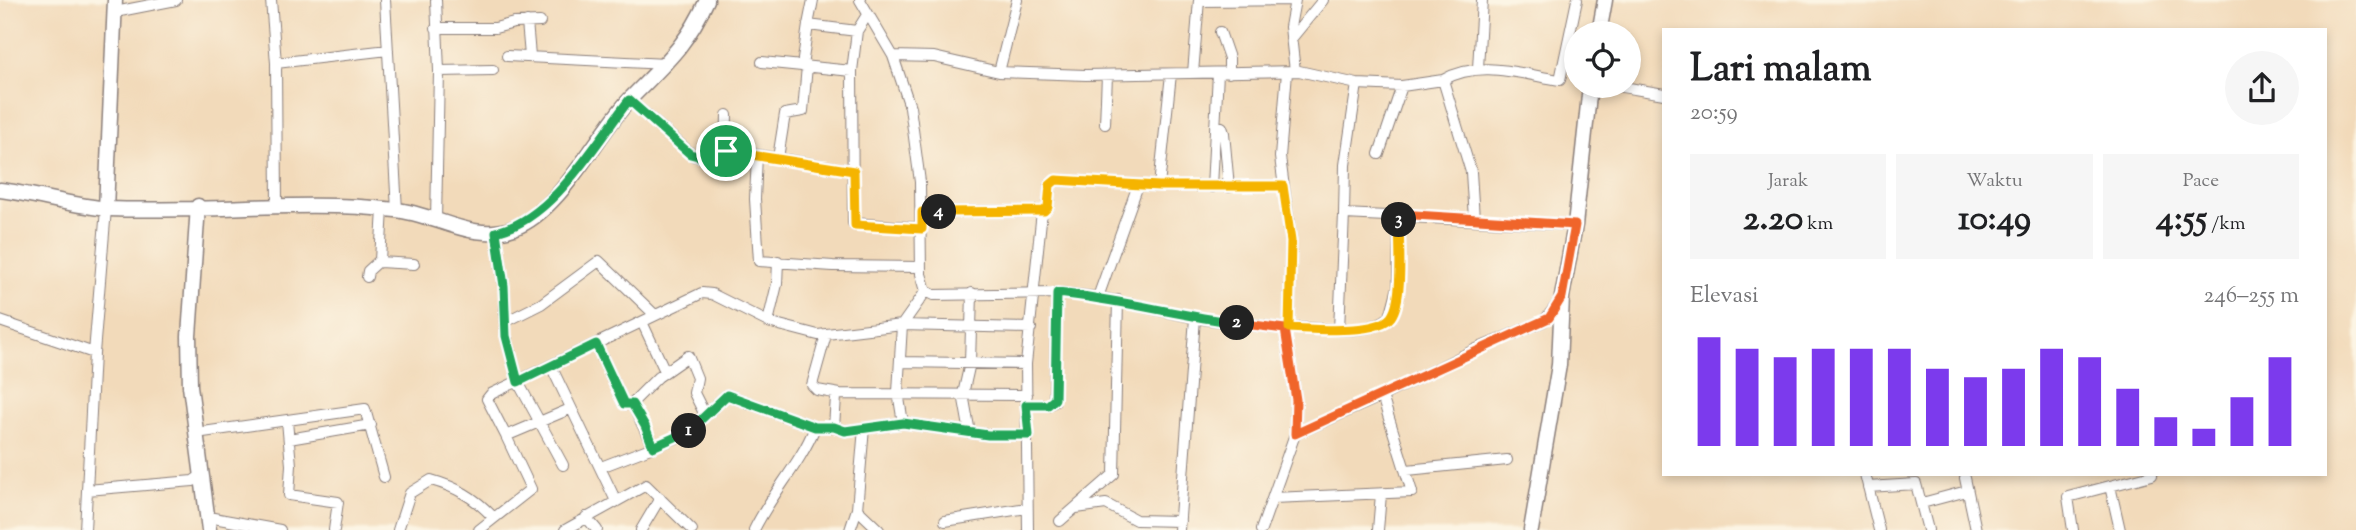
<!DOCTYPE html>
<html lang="id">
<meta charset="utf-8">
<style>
:root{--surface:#fff;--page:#f6f6f6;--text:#202124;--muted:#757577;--accent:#7c3aed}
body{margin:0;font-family:"Sorts Mill Goudy",serif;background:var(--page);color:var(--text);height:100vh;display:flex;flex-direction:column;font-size:26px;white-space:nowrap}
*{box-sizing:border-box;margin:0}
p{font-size:23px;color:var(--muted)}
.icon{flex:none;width:38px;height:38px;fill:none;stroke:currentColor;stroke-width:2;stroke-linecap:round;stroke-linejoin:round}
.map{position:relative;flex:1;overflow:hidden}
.sheet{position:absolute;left:1662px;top:28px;width:665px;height:448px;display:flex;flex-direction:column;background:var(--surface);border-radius:0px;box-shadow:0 4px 10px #0003}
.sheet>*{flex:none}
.controls{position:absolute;left:1564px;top:21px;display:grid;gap:14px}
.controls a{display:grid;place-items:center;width:77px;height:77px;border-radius:50%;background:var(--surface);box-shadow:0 4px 10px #0003;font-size:35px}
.pin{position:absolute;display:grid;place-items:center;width:60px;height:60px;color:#fff;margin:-30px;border:4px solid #fff;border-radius:50%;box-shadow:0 2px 7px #0007}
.km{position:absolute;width:35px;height:35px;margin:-18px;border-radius:50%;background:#222;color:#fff;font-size:19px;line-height:35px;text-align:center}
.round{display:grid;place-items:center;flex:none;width:74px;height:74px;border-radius:37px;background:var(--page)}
.overview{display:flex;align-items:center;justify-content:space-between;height:119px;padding:0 28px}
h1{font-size:38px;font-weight:800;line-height:52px}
.figures{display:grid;grid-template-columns:repeat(3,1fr);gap:10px;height:119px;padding:7px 28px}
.figures div{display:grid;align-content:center;border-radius:0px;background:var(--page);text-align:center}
.figures b{font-size:35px;font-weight:800}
.figures small{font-size:19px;font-weight:400}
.figures p{font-size:19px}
.chart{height:196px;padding:14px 28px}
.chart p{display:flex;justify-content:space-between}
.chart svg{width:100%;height:126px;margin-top:7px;stroke:var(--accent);stroke-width:6}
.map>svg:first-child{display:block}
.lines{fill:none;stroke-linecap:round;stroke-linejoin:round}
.street-casing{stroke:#8a7e7a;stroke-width:12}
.secondary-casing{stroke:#8a7e7a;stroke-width:17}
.street{stroke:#fff;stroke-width:10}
.secondary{stroke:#fff;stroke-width:14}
.split-1-casing{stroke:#fff;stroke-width:14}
.split-2-casing{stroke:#fff;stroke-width:14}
.split-3-casing{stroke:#fff;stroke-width:14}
.split-4-casing{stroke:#fff;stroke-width:14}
.split-5-casing{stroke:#fff;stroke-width:14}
.split-1{stroke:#22a559;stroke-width:9}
.split-2{stroke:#22a559;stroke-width:9}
.split-3{stroke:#f0652b;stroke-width:9}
.split-4{stroke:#f5b400;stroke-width:9}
.split-5{stroke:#f5b400;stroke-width:9}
</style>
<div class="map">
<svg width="2356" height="530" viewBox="0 0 2356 530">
<rect width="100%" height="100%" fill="#fcf5e5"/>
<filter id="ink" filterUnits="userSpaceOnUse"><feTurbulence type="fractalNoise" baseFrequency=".0143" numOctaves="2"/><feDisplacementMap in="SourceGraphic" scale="14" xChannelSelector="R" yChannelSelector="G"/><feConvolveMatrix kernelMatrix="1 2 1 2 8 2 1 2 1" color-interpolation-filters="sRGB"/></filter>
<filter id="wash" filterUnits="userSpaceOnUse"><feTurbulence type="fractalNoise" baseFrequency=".00686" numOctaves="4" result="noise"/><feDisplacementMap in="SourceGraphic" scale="28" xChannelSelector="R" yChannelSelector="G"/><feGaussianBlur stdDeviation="1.57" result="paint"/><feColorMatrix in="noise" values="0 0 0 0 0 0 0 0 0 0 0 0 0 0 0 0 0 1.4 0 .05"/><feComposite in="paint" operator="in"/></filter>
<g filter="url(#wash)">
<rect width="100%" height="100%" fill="#f2daba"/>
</g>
<g filter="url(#ink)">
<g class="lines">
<defs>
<path id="street" d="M271,0L276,63L277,206
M385,0L397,210
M436,0L439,71L436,220
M813,0L808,25L857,31
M860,0L893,56L910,107L920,182L921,274L926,291L934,295L1057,293L1098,297L1195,318L1285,329L1296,400L1295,434L1261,530
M1199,1L1295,0
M115,12L176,0
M867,15L857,31L852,71L853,223L922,228
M527,22L530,56
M436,28H495L514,23L540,22
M1220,32L1229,58V73
M1291,39L1323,0
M507,56L666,64
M893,56L934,57L999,72L1086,75L1299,71L1357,84L1402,86L1443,80
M762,62L852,71
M276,63L388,50
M802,66L808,25
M1478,68L1482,0
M439,71L493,70
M1295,71L1290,27L1295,0
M999,72L1017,0
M1287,72L1280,157L1291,241L1289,328
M1193,73L1199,0
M1617,86L1664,94
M629,100L694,156L734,151L854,171
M1105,124L1107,75
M1215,125L1222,127L1224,133L1229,187
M726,151L727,115
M1379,154L1402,86
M757,155L755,199L759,261L833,266L921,267
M778,158L785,114L803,111L807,66
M1159,186L1171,74
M1212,187L1218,73
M922,212L1044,211L1048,207L1050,185L1056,180L1159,186H1283
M1344,214L1345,165L1357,84
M1474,219L1471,172L1443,80C1479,59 1521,74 1560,80L1577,0
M496,232L504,286L506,336L518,382L563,465
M379,262L414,264
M367,277L368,271L380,260L383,209
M1098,297L1138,185
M0,321L94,353
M507,321L541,304L599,261L655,315
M642,322L665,371
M768,322L777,284L778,261
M1285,329C1318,324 1362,340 1390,317L1398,287L1399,214
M1339,330L1344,214L1575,225
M826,335L812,385L817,390L840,394L1027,395
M596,344L624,404L633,405L653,447
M901,362L1026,364
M551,366L616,501
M632,403L658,377L688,356L697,378L694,393L705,415
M1026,405H1048L1054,402L1057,293
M570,409L506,436L487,399L491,394L702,293L712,294L768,322L818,335L902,325L1031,328
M287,421L291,465L289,495L338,502L334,530
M903,423L898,392L902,325L926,291
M834,427L836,397L840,394
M196,433L365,409L384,477
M970,433L963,394L970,363L972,293
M1295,434L1382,396L1474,350L1544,321L1560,301
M289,439L371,425
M601,467L684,435L727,395L815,427H834L845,431L903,423L988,435H1029
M1407,470L1507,460
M1865,474L1879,530
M1965,478L1976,530
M2110,486L2120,530
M1868,487L1916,484L1928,530
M87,490L193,481L202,475
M1273,498L1412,492L1382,396
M1922,503L1967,491
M1076,508L1106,504L1136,520L1180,521
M857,509L879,530
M208,517L280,530
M586,517L597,530
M945,521L1027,508
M1060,521L1114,474L1118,300
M85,530L94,353L106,209
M398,530L410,493L431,480C456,487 474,497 492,516
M479,530L531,489L506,436
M565,530L646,485L692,530
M641,530L660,498
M754,530C771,494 800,465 815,427
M850,530L857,509L864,428
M1028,530L1026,364L1042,211
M1179,530L1195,318
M1378,530L1381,494
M2073,530L2068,497L2152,475"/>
<path id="secondary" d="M1599,33L1605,0
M0,190C34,194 77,207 110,209C205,213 301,199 396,210C436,214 472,243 514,228C561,211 596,135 630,99C664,64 686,47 707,0
M198,206L189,336L190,386L209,530
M106,209L115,0
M1531,530L1559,365L1562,297L1575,225L1590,86"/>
</defs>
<use href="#street" class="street-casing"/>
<use href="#secondary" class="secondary-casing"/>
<use href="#street" class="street"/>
<use href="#secondary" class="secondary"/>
</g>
</g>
<g class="lines" filter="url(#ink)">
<defs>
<path id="split-1" d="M689,431L653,447L645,426L632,404H624L596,344L518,382L506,336L504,286L496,232C553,219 595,144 629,100L690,154L698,156L726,151"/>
<path id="split-2" d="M689,431L727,395L815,427H834L845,431L903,423L988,435H1029L1026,405H1048L1055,399L1057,293C1118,299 1176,315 1237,323"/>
<path id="split-3" d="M1237,323L1285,329L1296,400L1295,434L1549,318L1562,297L1575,225L1399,214V220"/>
<path id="split-4" d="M939,212L1044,211L1048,207L1050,185L1056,180L1159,186H1283L1291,241L1289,328C1311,329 1377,335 1391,317C1404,300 1399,242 1399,220"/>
<path id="split-5" d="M726,151L854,171L855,225L922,229V212H939"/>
</defs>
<use href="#split-1" class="split-1-casing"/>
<use href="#split-2" class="split-2-casing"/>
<use href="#split-3" class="split-3-casing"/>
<use href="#split-4" class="split-4-casing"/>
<use href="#split-5" class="split-5-casing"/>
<use href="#split-1" class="split-1"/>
<use href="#split-2" class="split-2"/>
<use href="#split-3" class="split-3"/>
<use href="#split-4" class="split-4"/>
<use href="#split-5" class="split-5"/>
</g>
</svg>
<div class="controls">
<a><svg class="icon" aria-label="locate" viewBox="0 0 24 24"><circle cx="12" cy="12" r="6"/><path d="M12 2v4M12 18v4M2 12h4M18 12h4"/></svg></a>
</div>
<div class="pin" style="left:726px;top:151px;background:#1e9e55"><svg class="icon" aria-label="arrive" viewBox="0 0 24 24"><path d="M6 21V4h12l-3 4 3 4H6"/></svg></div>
<b class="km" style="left:689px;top:431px">1</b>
<b class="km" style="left:1237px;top:323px">2</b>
<b class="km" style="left:1399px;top:220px">3</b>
<b class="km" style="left:939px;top:212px">4</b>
<section class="sheet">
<div class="overview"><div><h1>Lari malam</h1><p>20:59</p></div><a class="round"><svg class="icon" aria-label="share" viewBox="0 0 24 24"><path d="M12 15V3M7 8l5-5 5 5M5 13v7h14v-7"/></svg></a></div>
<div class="figures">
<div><p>Jarak</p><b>2.20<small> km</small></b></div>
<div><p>Waktu</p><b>10:49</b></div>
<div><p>Pace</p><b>4:55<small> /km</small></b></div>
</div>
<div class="chart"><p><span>Elevasi</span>246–255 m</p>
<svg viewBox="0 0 160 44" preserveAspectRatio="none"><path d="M5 44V6M15 44V10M25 44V13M35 44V10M45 44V10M55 44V10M65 44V17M75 44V20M85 44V17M95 44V10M105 44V13M115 44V24M125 44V34M135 44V38M145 44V27M155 44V13"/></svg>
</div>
</section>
</div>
